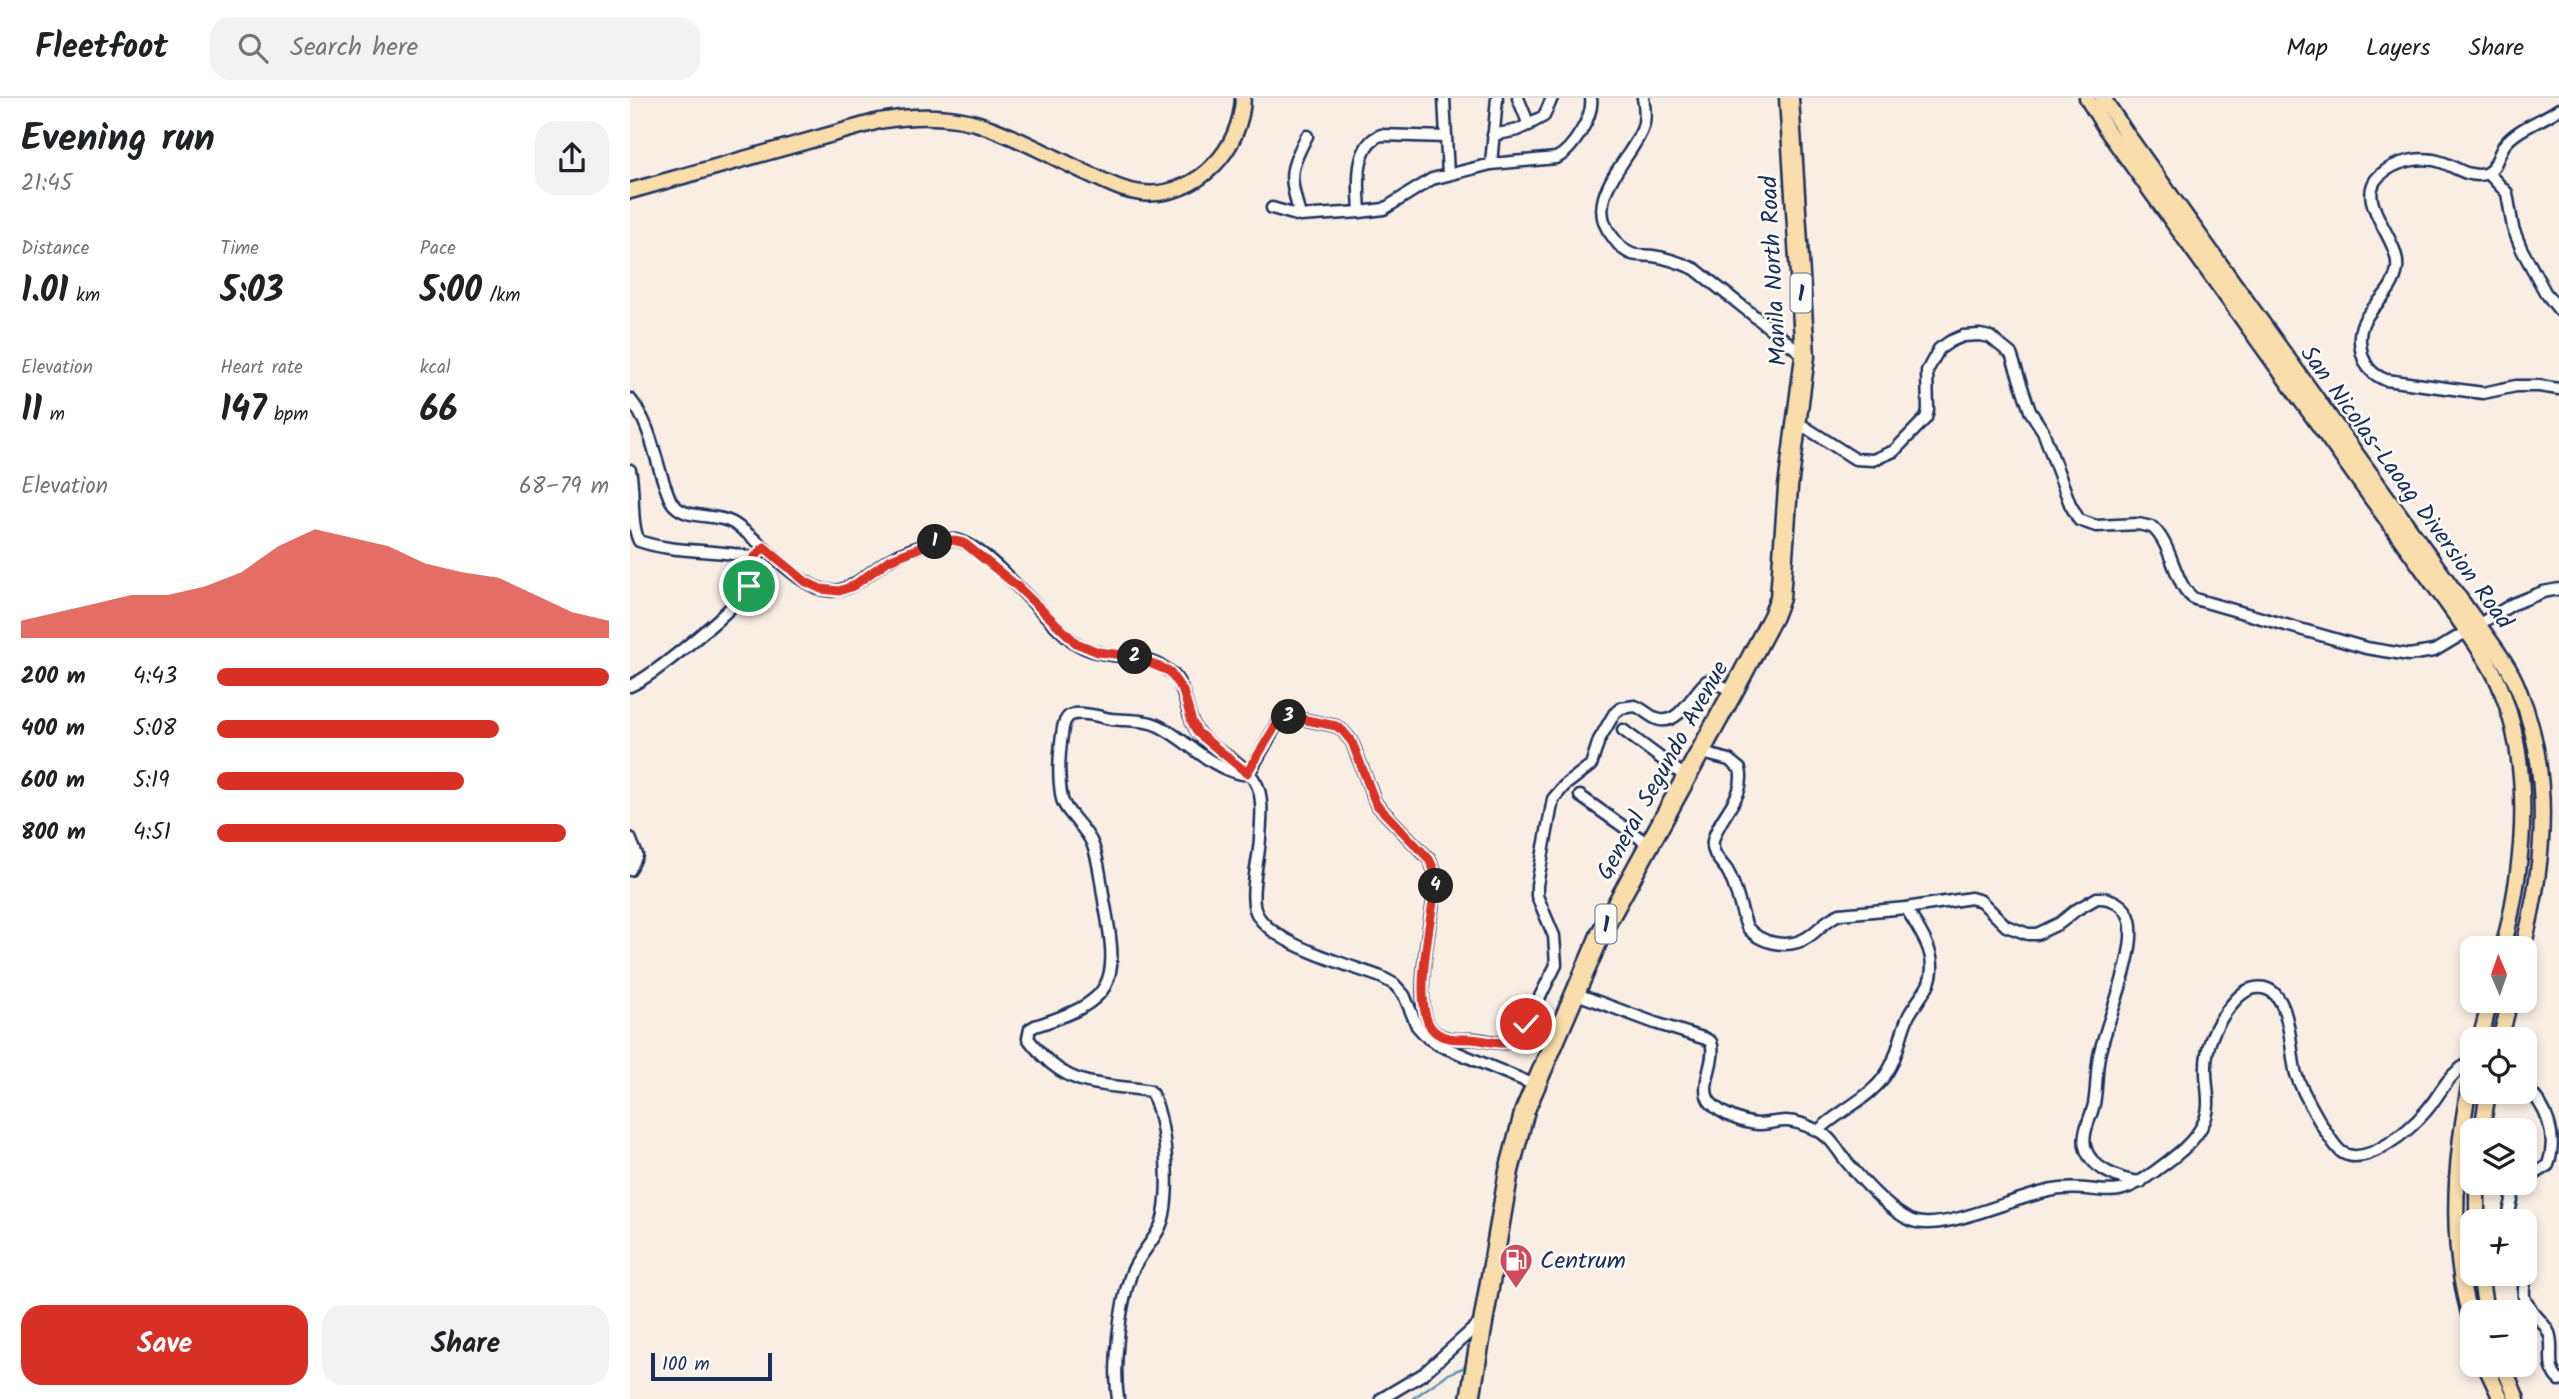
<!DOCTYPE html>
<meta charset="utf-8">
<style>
:root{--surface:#fff;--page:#f2f2f2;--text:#202124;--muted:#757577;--line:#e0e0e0;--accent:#d93025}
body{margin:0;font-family:Kalam,sans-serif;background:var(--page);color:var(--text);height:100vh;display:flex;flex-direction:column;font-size:26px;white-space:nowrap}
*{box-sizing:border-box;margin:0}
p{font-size:23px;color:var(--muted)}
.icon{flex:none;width:38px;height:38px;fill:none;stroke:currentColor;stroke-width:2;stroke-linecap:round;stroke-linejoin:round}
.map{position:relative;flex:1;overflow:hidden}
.sheet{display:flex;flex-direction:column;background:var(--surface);width:630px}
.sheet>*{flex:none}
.needle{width:46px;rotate:358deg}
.fabs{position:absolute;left:1830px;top:838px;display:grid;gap:14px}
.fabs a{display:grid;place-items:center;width:77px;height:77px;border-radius:14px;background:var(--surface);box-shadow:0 4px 10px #0003;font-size:35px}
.scale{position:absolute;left:21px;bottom:18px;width:121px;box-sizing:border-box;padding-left:7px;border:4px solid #1b2f5e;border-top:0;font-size:19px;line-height:24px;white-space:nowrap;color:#1b2f5e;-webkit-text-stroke:5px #fdfcf7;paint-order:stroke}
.pin{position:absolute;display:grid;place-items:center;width:60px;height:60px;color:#fff;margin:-30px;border:4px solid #fff;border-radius:50%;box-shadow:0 2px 7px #0007}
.km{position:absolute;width:35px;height:35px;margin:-18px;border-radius:50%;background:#222;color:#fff;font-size:19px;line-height:35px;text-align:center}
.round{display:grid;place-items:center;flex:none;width:74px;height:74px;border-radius:21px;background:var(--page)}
.overview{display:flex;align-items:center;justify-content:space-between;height:119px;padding:0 21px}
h1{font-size:38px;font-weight:700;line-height:52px}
.stats{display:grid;grid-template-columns:repeat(3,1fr);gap:10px;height:119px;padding:7px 21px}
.stats div{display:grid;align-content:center}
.stats b{font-size:35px;font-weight:700}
.stats small{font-size:19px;font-weight:400}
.stats p{font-size:19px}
.chart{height:196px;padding:14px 21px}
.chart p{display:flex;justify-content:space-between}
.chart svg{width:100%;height:126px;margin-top:7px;fill:var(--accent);opacity:.7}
.cta{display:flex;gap:14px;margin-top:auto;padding:14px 21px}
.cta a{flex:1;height:80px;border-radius:21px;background:var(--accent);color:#fff;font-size:28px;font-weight:700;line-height:80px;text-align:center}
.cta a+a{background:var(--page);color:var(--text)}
ul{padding:0 21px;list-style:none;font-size:23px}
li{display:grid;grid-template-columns:112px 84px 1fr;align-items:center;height:52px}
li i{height:18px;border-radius:9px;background:var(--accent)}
header{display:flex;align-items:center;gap:42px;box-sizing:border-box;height:98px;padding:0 35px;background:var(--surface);border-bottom:2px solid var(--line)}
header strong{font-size:33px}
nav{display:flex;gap:38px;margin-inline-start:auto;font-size:24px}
.search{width:490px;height:63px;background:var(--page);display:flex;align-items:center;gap:18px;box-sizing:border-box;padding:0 24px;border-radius:21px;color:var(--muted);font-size:26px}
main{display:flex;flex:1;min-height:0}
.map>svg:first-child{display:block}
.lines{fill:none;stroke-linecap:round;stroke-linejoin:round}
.stream{stroke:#5f92b4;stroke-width:2.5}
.street-casing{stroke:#1b2f5e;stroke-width:15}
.primary-casing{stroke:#1b2f5e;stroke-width:19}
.highway-casing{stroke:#1b2f5e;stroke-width:23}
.street{stroke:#fdfcf7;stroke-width:10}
.primary{stroke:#f9ddab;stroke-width:14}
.highway{stroke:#f9ddab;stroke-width:18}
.route-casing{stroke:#fff;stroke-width:14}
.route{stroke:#d93025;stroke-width:9}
.labels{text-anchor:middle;stroke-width:5;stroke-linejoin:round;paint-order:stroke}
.shield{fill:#fdfcf7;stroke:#5f6c8c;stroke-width:2}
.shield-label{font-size:23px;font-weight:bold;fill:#1b2f5e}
.street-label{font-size:24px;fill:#1b2f5e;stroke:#fdfcf7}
.poi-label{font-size:24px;fill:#1b2f5e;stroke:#fdfcf7;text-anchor:start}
</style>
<header>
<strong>Fleetfoot</strong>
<div class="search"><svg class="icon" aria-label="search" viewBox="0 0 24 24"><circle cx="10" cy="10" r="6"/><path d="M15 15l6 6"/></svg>Search here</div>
<nav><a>Map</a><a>Layers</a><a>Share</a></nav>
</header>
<main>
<section class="sheet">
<div class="overview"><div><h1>Evening run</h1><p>21:45</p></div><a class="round"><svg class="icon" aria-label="share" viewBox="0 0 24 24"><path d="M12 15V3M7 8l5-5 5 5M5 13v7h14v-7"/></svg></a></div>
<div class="stats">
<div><p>Distance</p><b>1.01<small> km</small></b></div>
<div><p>Time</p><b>5:03</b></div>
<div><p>Pace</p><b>5:00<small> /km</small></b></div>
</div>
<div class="stats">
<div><p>Elevation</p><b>11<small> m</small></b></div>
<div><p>Heart rate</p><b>147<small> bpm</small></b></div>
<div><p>kcal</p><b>66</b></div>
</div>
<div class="chart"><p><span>Elevation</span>68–79 m</p>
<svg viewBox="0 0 160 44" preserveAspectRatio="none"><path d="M0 44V38L10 35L20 32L30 29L40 29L50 26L60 21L70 12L80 6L90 9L100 12L110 18L120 21L130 23L140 29L150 35L160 38V44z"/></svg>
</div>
<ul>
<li><b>200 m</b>4:43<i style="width:100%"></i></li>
<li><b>400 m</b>5:08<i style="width:72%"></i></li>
<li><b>600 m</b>5:19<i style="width:63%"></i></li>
<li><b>800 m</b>4:51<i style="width:89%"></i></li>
</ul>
<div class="cta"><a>Save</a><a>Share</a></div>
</section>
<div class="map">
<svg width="1929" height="1301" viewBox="0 0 1929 1301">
<rect width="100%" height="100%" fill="#f9eee4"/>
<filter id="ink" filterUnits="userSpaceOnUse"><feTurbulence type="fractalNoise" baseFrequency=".0143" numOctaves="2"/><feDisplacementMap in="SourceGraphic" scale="14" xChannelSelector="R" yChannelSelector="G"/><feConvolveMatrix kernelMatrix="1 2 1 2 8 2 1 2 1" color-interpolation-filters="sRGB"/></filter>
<g filter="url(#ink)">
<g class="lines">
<path class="stream" d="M782,1301L818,1276L840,1267"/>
<defs>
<path id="street" d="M814,0L818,77
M888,0L899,27
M1013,0C1015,10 1016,22 1012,32C999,64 952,101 982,138C987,145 993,153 1002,156C1008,158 1017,157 1023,158C1038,160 1051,165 1065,171L1175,258
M1929,11C1912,23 1888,30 1875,46C1868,55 1867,71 1855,76C1840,80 1827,70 1814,65C1794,57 1766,62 1749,78C1723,103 1771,141 1767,171C1761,207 1720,212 1732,256C1736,270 1743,277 1756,282L1853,295L1886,288H1909L1929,291
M863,37L888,32L914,18L922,0
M861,66L867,0
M1858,75L1877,95L1883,130L1891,150L1915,194L1929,212
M642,110L670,118L730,114L754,111L802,81L861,66L926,60C942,53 964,18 961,0
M730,114C729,92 723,47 751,37L816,39
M670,118C660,78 657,75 677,38
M0,301C21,326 24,358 35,388C38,395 39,403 45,408C59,422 86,415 103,425C131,442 159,479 188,490C216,501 235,477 257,463C272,454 308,440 326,442C358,447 415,523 444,544C471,564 512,552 539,573C558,587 554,616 567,633C582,654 614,662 626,685C634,699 631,724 630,740C629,762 621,786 624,807C629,844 720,867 751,879L764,886L774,897L787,928L798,940L809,947L905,987
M1167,324L1225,361L1243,362L1264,353L1296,320L1298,312L1297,273L1309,251L1321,243L1333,238L1350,237L1360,239L1381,256L1400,313L1413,333L1440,406L1449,422L1466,428L1508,426L1522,429C1543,446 1544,489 1565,501L1736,550L1779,557L1804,553L1883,506L1913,494L1929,491
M0,372C5,394 0,425 9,443C46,456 87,450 124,460
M0,588C23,578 107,510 118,489C126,474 120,466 134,449
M993,632L1056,679
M1069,654L1099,662L1110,671C1117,699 1088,718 1083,743C1081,755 1090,763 1097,772C1107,789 1110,811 1117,829C1131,847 1160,851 1178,839C1189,832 1196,821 1210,816L1276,810L1341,800L1351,803L1376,828L1398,836H1407L1430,825L1446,812L1467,800C1481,799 1496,807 1500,822C1508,854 1476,924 1469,958C1466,974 1467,990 1464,1006C1461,1020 1452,1034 1455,1048C1459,1070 1492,1083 1511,1084
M950,698L1018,746
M0,740L7,757L0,772
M944,895L1025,925L1076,941L1081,944C1088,963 1067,989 1081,1005C1091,1016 1113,1025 1128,1026C1137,1026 1147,1023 1156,1023C1166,1023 1175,1027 1184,1031C1200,1037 1206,1050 1216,1063C1231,1081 1259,1112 1280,1122C1313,1137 1392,1094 1431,1091C1476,1087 1481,1106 1524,1074C1541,1061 1563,1047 1573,1026C1583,1008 1575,988 1576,969C1576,947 1585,928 1598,911C1605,902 1613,892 1625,890C1663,884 1659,954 1666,976C1671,991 1701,1048 1713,1055C1737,1069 1781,1031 1796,1013C1811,996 1819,972 1843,964
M1895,989C1917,1007 1928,1039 1918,1067L1895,1083
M1189,1032C1210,1012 1243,999 1258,973C1269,956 1270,935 1279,917C1285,906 1294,896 1299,885C1310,858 1289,832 1276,810
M1877,1124L1884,1093L1893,1085
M1895,1155C1902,1170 1892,1183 1894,1198C1897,1213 1913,1221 1919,1235C1925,1250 1915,1270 1929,1282
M488,1301C483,1267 489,1212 500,1179C506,1160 522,1146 530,1129C543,1103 536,1015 520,993C477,985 445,992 412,957C407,951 402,946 398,940L400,931L405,928C483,903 490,887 475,808C471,788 470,764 462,745C456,730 435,714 432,701C428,681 429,657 432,637C433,629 434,618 444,616C456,614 470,619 481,621C496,623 515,621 529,628C557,642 580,670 612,676L622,670L648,624L662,619L706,628L713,633L722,644L746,706L799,761L805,774L806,786C802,817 780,912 803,933C815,943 830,941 844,941C860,942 878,951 890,938L926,867L924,838L907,798V787L923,701L935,687L961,667L969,642L984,616L991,610L1005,608C1014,611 1021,620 1030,622C1050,626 1064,593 1077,583L1085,584L1103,594
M751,1301L793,1276L852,1223"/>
<path id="primary" d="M1457,0L1476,31L1829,522C1843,542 1859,563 1869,586C1904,670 1895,765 1873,850
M1473,0L1496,35L1848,526C1862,546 1879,567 1888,590C1923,673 1915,766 1893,850
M0,93L249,23C285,17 325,16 360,30C393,42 425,60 457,75C474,83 492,93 512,95C539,98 566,86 584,67C601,50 612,25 613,0
M1850,942L1860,903
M1870,942L1880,903
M1843,970C1825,1053 1817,1148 1843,1229
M1852,1032L1858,994
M1847,1124V1085
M1850,1176L1856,1214
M1855,1267L1871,1301
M1873,1267L1887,1301"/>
<path id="highway" d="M840,1301L879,1073L895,1012L972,833L1103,594L1143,518L1150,500L1158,389L1175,258L1159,0"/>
</defs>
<use href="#street" class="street-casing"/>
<use href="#primary" class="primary-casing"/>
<use href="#highway" class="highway-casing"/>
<use href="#street" class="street"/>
<use href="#primary" class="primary"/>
<use href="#highway" class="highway"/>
</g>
</g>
<g class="lines" filter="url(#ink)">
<defs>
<path id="route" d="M119,488L124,460L134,449L176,484L191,491L209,493L223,488L259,462L304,444L322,442L334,445L387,488L446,545L468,554L502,558L539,573L553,593L562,624L568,635L617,675L648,624L662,619L706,628L713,633L722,644L746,706L799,761L805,774L806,786C802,817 780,912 804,933C814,942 827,941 840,941C855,941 873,950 887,941L896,926"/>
</defs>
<use href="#route" class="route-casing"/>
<use href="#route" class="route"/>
</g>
<defs>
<symbol id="fuel-pin" viewBox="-11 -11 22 30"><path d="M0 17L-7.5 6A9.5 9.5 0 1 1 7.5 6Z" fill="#d1495b" stroke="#fdfcf7"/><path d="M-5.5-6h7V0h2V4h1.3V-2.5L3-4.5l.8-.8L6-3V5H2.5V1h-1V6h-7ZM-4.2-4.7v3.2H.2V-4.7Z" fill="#fff"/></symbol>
</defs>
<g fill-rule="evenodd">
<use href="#fuel-pin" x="867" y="1143" width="38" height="52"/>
</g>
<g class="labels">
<g class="shield">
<rect x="1160.5" y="175.5" width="21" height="39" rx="5"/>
<rect x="965.5" y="806.5" width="21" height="39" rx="5"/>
</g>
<g class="shield-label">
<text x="1171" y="203">1</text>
<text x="976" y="834">1</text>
</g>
<g class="street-label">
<text transform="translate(1143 173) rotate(-93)" y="8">Manila North Road</text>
<text transform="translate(1777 389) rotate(54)" y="8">San Nicolas-Laoag Diversion Road</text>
<text transform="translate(1032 672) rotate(-61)" y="8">General Segundo Avenue</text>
</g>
<g class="poi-label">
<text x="910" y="1170">Centrum</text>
</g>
</g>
</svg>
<div class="fabs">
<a><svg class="needle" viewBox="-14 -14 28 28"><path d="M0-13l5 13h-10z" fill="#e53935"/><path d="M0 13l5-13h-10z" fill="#757577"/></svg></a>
<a><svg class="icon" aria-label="locate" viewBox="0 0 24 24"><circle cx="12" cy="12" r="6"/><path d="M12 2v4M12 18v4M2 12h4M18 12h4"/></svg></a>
<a><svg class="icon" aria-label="layers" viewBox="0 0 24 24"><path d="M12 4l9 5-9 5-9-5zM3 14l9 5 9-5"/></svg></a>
<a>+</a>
<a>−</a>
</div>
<div class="scale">100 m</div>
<div class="pin" style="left:119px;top:488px;background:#1e9e55"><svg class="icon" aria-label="arrive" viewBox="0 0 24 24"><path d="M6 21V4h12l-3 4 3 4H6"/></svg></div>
<div class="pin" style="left:896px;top:926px;background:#d93025"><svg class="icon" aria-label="check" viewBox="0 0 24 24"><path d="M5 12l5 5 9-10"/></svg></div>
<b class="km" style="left:305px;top:444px">1</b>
<b class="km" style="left:505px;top:559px">2</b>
<b class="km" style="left:659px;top:619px">3</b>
<b class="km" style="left:806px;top:788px">4</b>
</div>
</main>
